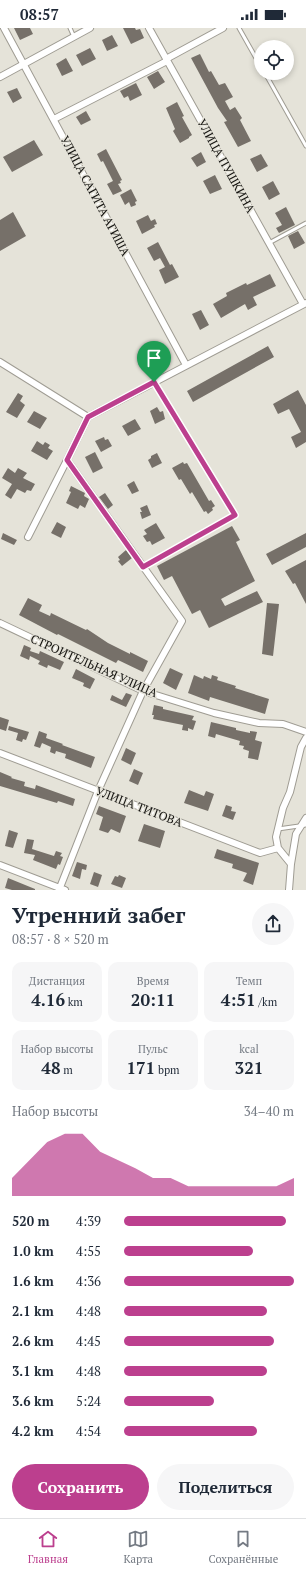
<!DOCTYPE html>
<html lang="ru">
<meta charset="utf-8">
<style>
:root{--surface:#fff;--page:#f6f6f7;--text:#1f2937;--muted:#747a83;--line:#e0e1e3;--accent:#bc3f8e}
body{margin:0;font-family:"PT Serif",serif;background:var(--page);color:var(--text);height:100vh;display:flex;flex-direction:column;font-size:15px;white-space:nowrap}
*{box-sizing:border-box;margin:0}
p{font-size:13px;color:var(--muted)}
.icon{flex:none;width:22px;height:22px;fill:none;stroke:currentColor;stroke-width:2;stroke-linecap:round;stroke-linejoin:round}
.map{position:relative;height:862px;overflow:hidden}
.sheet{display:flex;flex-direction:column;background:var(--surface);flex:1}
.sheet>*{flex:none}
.controls{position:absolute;left:254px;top:12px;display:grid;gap:8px}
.controls a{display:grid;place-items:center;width:40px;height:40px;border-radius:50%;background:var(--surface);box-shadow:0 2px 6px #0003;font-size:20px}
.pin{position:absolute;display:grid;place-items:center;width:34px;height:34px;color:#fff;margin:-41px -17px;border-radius:50% 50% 50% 0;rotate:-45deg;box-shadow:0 0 4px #0007}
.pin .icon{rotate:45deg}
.round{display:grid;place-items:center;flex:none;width:42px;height:42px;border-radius:21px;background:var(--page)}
.overview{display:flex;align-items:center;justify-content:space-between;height:68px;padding:0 12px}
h1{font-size:22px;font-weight:800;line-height:30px}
.stats{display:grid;grid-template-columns:repeat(3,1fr);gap:6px;height:68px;padding:4px 12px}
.stats div{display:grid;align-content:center;border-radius:10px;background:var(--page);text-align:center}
.stats b{font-size:17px;font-weight:800}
.stats small{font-size:11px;font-weight:400}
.stats p{font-size:11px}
.chart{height:112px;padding:8px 12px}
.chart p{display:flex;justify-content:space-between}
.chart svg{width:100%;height:72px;margin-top:4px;fill:var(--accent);opacity:.7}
.action{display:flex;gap:8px;margin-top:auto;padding:8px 12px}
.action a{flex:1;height:46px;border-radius:24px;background:var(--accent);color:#fff;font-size:16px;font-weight:800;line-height:46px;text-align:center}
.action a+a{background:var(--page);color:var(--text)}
ul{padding:0 12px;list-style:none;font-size:13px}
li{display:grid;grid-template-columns:64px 48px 1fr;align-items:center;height:30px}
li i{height:10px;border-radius:5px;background:var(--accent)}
.status{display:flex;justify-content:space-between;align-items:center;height:28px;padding:0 20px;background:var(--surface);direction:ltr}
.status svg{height:11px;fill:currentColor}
.tabs{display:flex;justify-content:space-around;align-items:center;height:56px;border-top:1px solid var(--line);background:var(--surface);font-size:11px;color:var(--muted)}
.tabs a{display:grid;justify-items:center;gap:2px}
.tabs .current{color:var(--accent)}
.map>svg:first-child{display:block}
.building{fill:#767069}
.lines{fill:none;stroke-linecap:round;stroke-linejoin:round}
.lane-casing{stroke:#9f9c93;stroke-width:5}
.street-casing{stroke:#9f9c93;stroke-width:8}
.lane{stroke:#fff;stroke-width:3}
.street{stroke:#fff;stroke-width:6}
.route-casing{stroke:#fff;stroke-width:8}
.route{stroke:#bc3f8e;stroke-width:5}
.labels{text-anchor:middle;stroke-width:3;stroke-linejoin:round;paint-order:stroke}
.street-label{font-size:12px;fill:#151411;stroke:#e5e3d9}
</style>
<div class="status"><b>08:57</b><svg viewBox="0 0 49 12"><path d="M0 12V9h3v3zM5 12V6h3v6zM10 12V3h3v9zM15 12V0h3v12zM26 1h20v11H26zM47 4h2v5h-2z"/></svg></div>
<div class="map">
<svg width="306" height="862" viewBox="0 0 306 862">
<rect width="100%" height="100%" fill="#e5e3d9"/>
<path class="building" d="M14,0H30L33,6L20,12Z
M123,0H135L136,2L140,1L144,10L131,16Z
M112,7L118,18L107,23L102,12Z
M90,20L96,31L82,38L76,27Z
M200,26L209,44L211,43L219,57L225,55L233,69L225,73L230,82L235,79L242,90L240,92L251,113L238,119L224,94L227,93L218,80L191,30Z
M66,30L73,43L62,48L56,36Z
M158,43L165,54L154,61L147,49Z
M136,55L142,67L130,73L128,68L124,70L120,63Z
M17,60L22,70L13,75L7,64Z
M177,74L184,88L182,89L192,107L189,109V110L180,115L173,103L175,101L166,80Z
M86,83L91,92L81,97L76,89Z
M34,112L43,127L12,144L3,129Z
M106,121L122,152L120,153L121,155L118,156L122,163L113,167L107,156L113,153L103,133L101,134L97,126Z
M201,124L206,134L197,139L191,130Z
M261,126L268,138L257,144L250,131Z
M215,147L222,161L210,166L203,153Z
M273,153L280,166L269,172L262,159Z
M131,161L137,173L135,174L136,177L131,179L129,174L125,177L120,167Z
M286,179L295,197L279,205L276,200L282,197L275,185Z
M13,184L26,208L0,223V192Z
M148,187L151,193L155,191L157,196L154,197L155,199L142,206L136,193Z
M298,203L305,215L294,221L288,208Z
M158,214L170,237L172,236L179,249L165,256L159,242L165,239L160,230L154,233L147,220Z
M270,246L276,258L253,269L257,277L248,282L245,276L221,290L213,276L227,268L226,265L246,255L247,257Z
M201,282L209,297L200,302L192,286Z
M268,318L274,329L193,374L187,363Z
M298,362L306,377V414L296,420L291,409L301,404L289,381L278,386L273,376Z
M18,365L23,368L20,373L25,377L17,390L6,384Z
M157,379L160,384L163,383L165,391L155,396L150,383Z
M34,383L47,390L40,401L27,394Z
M135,391L141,401L128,408L122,398Z
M104,409L105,412L108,411L112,418L101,424L95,413Z
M37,413L43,417L45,414L50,417L48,420L53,423L47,432L31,423Z
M95,424L103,440L93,445L85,429Z
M157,425L162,435L152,440L148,432L151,430V428Z
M183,434L184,436L187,435L209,473L211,472L215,478L212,480L213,482L208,486L206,483L204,484L192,464L190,466L181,451L179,452L172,440Z
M8,440L15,445L18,440L27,445L23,450L35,456L31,463L27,462L25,465L17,461L11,471L5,467L12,456L2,450Z
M134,453L139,463L132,466L127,457Z
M71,458L85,465L84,468L89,471L85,480L80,477L78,481L66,475L71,464L69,463Z
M105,465L113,477L108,481L99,469Z
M147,477L151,487L142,491L140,484H142L140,480Z
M57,494L66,499L61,510L51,505Z
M156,495L165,510L152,517L150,513L147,514L143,508L147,506L144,502Z
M232,498L240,512L236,514L255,553L221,571L225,578L257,563L263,574L209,600L200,582L192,586L172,548L164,552L157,538Z
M3,505L17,512L14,517L1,511Z
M306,505V519L272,537L266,526Z
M126,522L132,530L122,538L118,533L120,532L118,529Z
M306,532V576L295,555L293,556L285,543Z
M28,570L42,577L39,583L50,588L51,585L86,602L87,601L108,615L130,626V624L148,633L143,644L118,632L116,635L58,606L57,607L19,587Z
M267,575L279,576L273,628L262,626Z
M24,617L31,620L30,623L39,626L40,623L64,634L60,642L48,637L47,640L38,636L40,633L30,628L29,632L20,628Z
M170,640L183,646L176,662L163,655Z
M76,641L95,651L90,661L83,658L84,655L72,650Z
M194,647L203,651L204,648L211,651L212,647L218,649L217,652L236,658L235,660L269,671L265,686L210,669L209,673L188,665Z
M126,665L132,667L126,679L110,672L112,667L122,672Z
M154,677L163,679V681L194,688L192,692L196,693L193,702L188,700V703L182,702L183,697L153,691L154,687H152Z
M0,689L9,692L6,703L0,701Z
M211,694L236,700V702L250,705V703L257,704L255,712L262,714L258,732L248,730L249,723L243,721L244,718L239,717L240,713L216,706L215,710L208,708Z
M9,698L29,704L26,712L23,711L22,714L16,712L18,705L8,702Z
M39,703L47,706L46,710L63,716L62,717L95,729L91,740L65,730L66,726L56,723L55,726L50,724L51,719L42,715L40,720L34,718Z
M126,720L136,725L131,737L121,732Z
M134,741L143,745L138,757L129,753Z
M0,744L12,749L11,750L25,754L24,758L35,761L36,757L75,771L73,778L58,773L57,775L0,758Z
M189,762L204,768L206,763L214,766L208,783L184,775Z
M226,777L232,779L231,783L236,784L233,792L222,788Z
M99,778L126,788L120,805L111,801L108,805L99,802L103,789L96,786Z
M144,796L165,803L160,820L138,813Z
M9,802L18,805L13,820L5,818Z
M27,811L34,812L32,821L54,828L56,823L62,825L60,828L63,829L60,837L58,836L56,841L33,832L35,827L24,825Z
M217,821L259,835L253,857L243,853L247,845L232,840L233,836L214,830Z
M77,834L87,837L86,842L82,841L80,851L72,848Z
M94,844L102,847L98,859L90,856Z
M119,847L126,850L122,860L111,856L115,848L118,849Z
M8,850L35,861V862H12L5,860Z"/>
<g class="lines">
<defs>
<path id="lane" d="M70,0L74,9
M239,0L261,39
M265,45L306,118
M269,215L306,195
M143,539L235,487L153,354
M278,801L306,797"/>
<path id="street" d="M4,0L186,337
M149,0L303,276
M166,31L223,0
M0,49L90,0
M54,91L167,33
M0,334L88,389
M88,389L306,275
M28,509L67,432
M0,595L143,663L214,685L259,695L283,696L306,704
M0,725L260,825L278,820
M291,836L296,806L306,790
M0,837L65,862
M59,862L98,763L143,663L182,593L67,432L88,389
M289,862L291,836L278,820L276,809L283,780L290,764L301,719L306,710"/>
</defs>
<use href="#lane" class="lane-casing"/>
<use href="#street" class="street-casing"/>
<use href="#lane" class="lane"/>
<use href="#street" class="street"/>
</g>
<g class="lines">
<defs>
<path id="route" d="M154,354L235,487L143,539L67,432L88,389Z"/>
</defs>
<use href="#route" class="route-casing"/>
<use href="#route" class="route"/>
</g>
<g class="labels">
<g class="street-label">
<text transform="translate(226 138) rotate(61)" y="4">УЛИЦА ПУШКИНА</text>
<text transform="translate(95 168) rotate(62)" y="4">УЛИЦА САГИТА АГИША</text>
<text transform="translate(94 638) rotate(24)" y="4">СТРОИТЕЛЬНАЯ УЛИЦА</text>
<text transform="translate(139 779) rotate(21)" y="4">УЛИЦА ТИТОВА</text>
</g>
</g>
</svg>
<div class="controls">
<a><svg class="icon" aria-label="locate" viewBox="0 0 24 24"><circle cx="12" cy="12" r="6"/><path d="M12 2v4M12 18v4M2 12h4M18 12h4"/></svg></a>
</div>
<div class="pin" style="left:154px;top:354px;background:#1e9e55"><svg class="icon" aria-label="arrive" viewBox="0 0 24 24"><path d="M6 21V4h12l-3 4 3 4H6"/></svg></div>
</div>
<section class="sheet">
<div class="overview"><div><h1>Утренний забег</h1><p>08:57 · 8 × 520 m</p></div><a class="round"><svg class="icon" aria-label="share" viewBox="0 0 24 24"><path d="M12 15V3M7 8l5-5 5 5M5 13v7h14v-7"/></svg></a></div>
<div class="stats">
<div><p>Дистанция</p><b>4.16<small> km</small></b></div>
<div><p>Время</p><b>20:11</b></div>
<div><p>Темп</p><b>4:51<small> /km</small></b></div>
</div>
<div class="stats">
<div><p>Набор высоты</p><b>48<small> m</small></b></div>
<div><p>Пульс</p><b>171<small> bpm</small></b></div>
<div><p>kcal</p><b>321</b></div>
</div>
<div class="chart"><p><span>Набор высоты</span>34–40 m</p>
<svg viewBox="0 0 160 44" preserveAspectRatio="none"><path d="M0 44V33L10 22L20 11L30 6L40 6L50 17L60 22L70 27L80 33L90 33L100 38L110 38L120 38L130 38L140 38L150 38L160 33V44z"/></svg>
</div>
<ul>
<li><b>520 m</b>4:39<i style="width:95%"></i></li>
<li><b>1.0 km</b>4:55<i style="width:76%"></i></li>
<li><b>1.6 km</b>4:36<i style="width:100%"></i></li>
<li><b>2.1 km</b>4:48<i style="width:84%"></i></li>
<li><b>2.6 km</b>4:45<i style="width:88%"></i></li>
<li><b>3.1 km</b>4:48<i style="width:84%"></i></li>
<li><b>3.6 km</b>5:24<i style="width:53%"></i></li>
<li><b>4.2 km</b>4:54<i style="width:78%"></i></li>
</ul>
<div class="action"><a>Сохранить</a><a>Поделиться</a></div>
</section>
<nav class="tabs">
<a class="current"><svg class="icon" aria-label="home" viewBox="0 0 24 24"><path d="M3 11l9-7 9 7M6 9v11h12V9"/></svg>Главная</a>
<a><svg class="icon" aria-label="map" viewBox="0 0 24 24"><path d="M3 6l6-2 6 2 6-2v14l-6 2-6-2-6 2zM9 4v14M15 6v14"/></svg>Карта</a>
<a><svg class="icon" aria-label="saved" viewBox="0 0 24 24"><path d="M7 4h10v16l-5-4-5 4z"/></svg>Сохранённые</a>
</nav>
